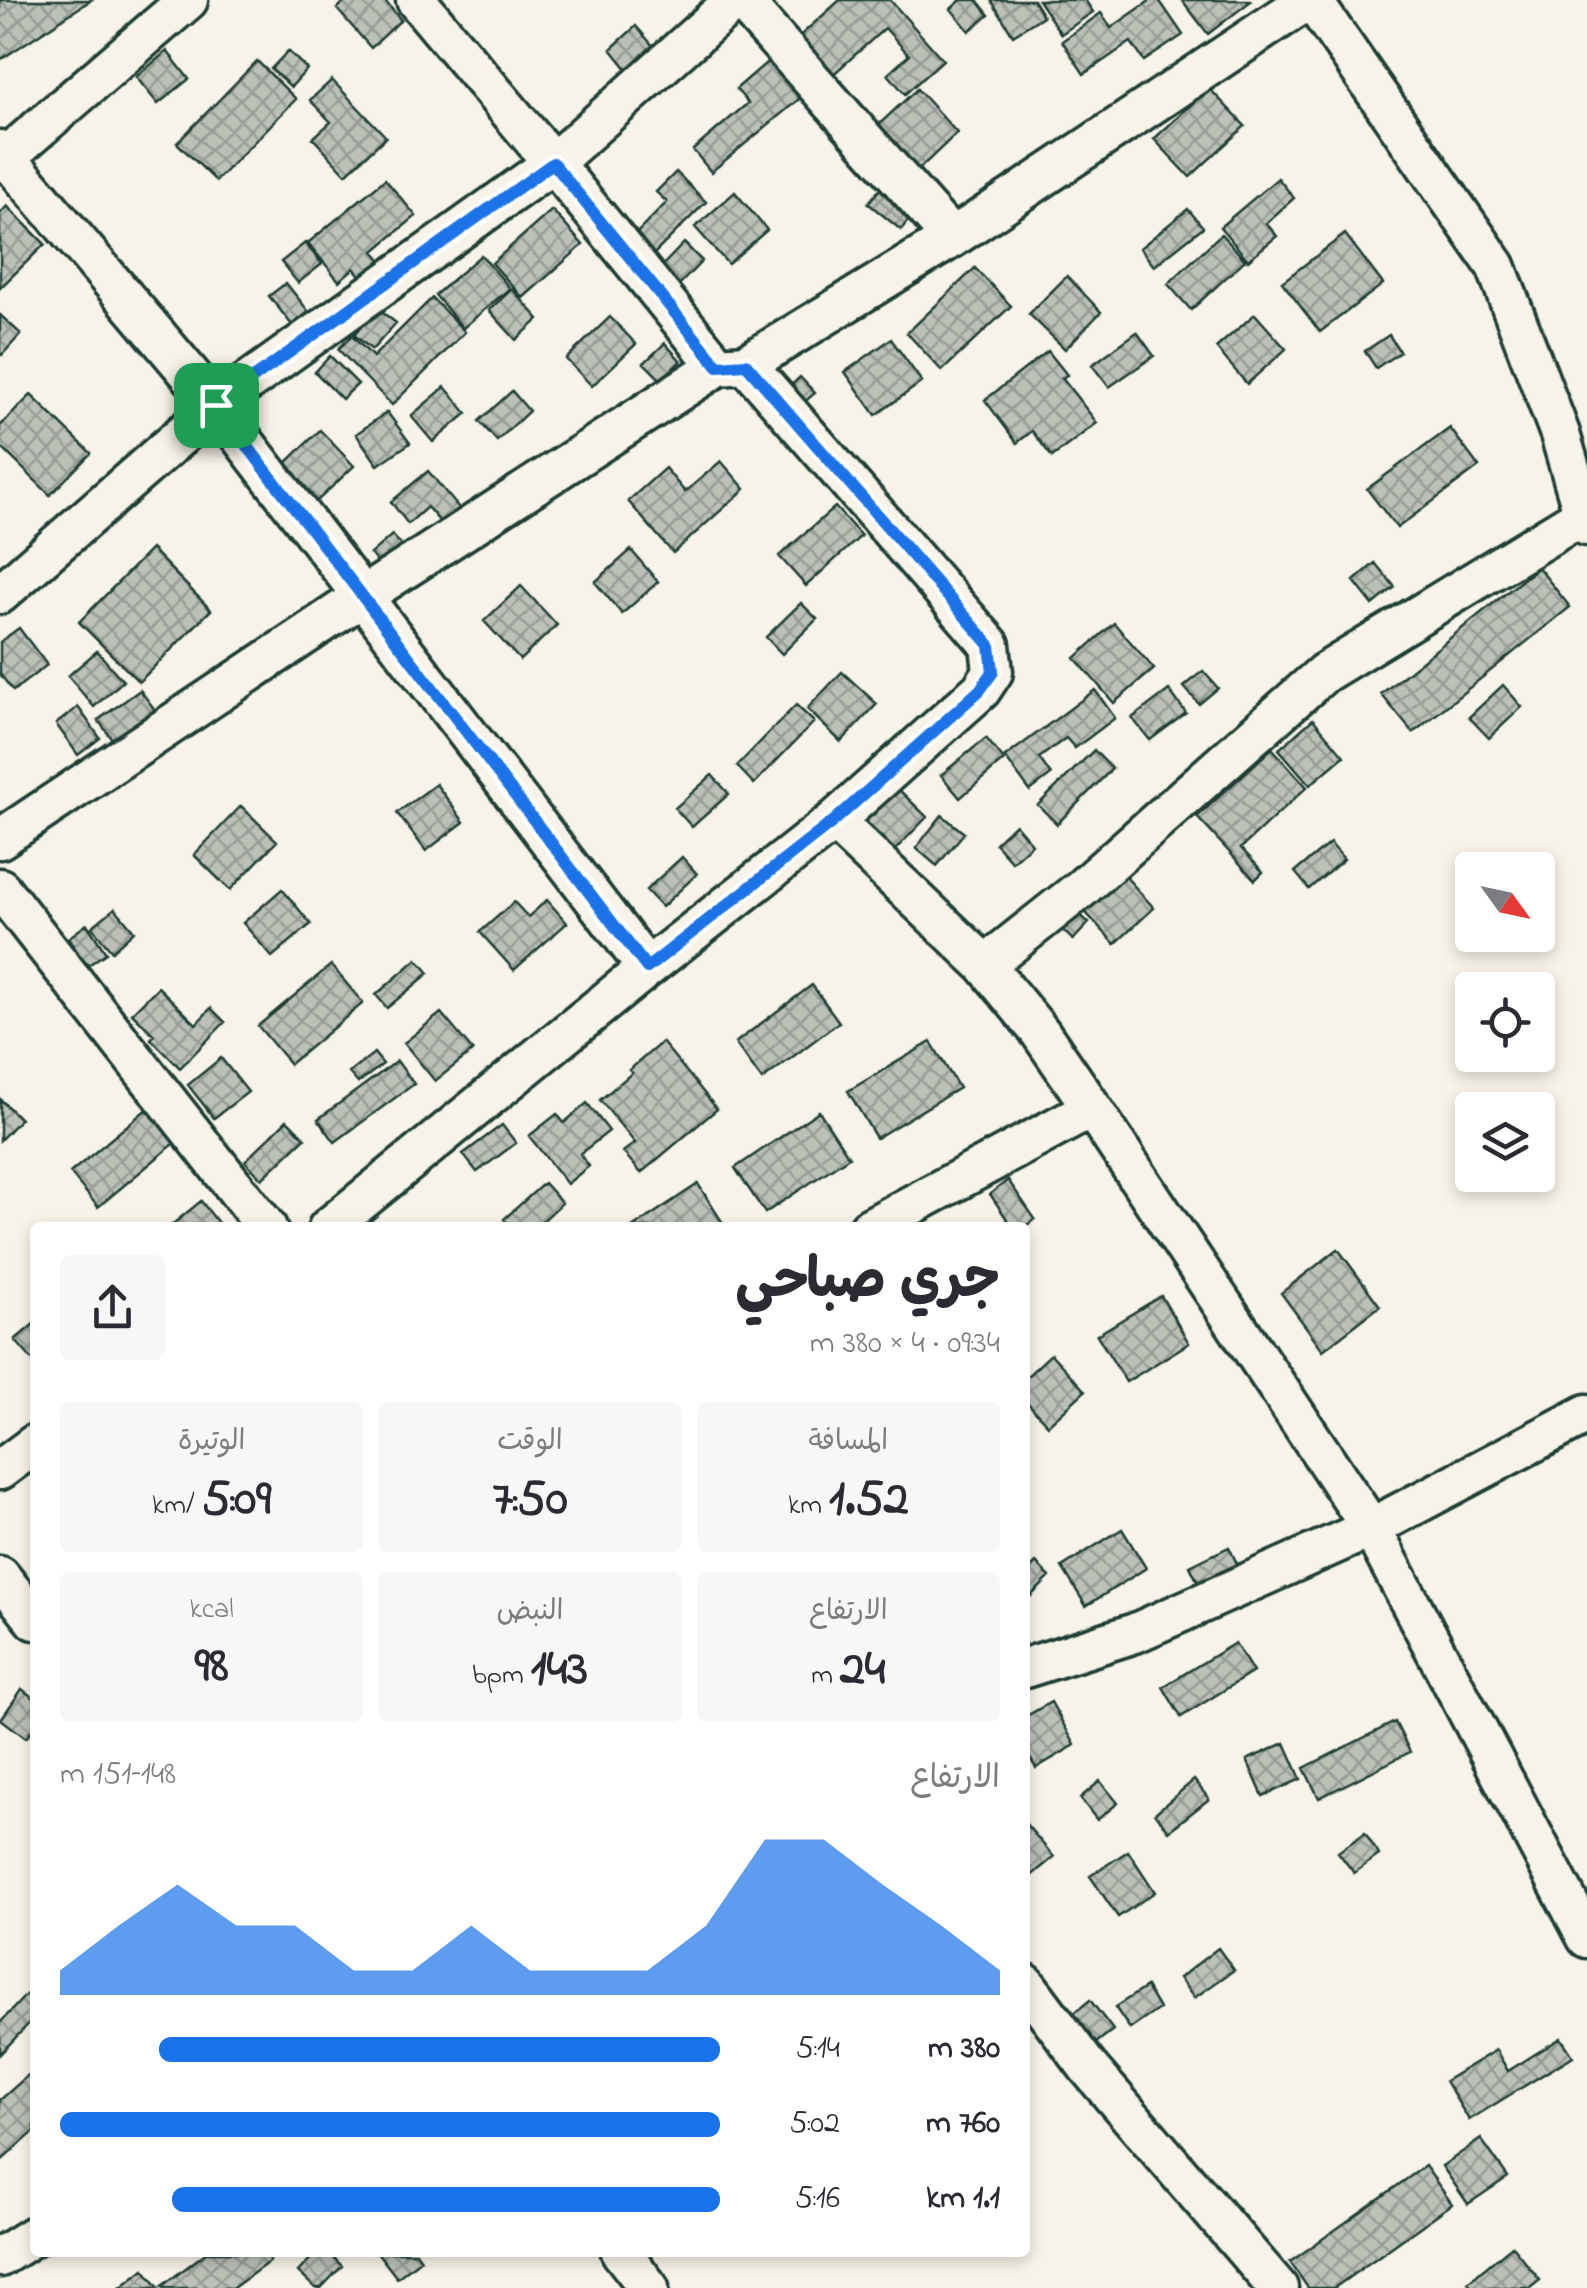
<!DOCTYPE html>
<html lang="ar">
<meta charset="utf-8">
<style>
:root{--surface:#fff;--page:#f7f7f7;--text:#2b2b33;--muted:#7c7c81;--accent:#1a73e8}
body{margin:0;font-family:"Indie Flower","Playpen Sans Arabic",sans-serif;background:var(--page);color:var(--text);direction:rtl;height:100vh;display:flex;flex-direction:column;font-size:38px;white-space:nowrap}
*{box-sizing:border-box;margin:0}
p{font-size:32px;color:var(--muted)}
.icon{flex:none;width:55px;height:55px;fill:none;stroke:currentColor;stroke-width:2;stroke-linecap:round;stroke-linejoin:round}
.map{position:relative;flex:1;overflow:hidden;direction:ltr}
.side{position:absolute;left:30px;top:1222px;width:1000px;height:1035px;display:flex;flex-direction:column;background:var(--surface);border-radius:10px;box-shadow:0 5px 15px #0003;direction:rtl}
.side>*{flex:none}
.needle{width:65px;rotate:123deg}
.fabs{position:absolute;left:1455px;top:852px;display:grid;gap:20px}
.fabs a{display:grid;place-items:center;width:100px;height:100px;border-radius:10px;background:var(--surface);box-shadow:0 5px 15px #0003;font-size:50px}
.pin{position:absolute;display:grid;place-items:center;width:85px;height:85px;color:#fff;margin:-42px;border-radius:20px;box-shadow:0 5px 15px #0006}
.round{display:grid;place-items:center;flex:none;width:105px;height:105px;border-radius:10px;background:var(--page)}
.summary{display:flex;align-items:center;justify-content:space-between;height:170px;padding:0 30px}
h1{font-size:55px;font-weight:700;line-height:75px}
.metrics{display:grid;grid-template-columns:repeat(3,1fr);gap:15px;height:170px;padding:10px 30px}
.metrics div{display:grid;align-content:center;border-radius:10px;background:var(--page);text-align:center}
.metrics b{font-size:50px;font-weight:700}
.metrics small{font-size:28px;font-weight:400}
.metrics p{font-size:28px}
.chart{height:280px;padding:20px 30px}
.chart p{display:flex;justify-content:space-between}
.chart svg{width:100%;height:180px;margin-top:10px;fill:var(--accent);opacity:.7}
ul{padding:0 30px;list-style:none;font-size:32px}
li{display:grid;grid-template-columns:160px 120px 1fr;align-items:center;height:75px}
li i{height:25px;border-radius:12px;background:var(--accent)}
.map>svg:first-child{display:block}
.building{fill:url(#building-cross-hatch);stroke:#1f3d34;stroke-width:2.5}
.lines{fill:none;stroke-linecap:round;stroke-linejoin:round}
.street-casing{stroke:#1f3d34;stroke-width:45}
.street{stroke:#f7f3e8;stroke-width:38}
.route-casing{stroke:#fff;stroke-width:20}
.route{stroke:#1a73e8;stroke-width:12}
</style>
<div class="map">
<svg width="1587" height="2288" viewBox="0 0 1587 2288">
<defs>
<pattern id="building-cross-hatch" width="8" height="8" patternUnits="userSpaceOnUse" patternTransform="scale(2.5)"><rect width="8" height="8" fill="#bbc1b6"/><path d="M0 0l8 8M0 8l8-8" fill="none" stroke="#979e95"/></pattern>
</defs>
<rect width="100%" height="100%" fill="#f7f3e8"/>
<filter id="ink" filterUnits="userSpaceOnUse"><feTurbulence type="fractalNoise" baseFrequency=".01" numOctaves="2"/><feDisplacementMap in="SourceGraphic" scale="20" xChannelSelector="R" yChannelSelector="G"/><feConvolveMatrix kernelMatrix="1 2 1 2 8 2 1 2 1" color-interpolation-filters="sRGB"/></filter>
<g filter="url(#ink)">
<path class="building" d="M0,0H91L0,60Z
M346,0H384L401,20L371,48L337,9Z
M840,0H890L943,60L905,94L888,74L909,55L885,28L828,79L794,41Z
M961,0H977L989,15L969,31L951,9Z
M991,0H1033L1043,16L1013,35Z
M1038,0H1085L1093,12L1061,34Z
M1151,0H1159L1183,35L1144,61L1131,42L1084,74L1062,41L1101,13L1111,28Z
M1182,0H1250L1251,1L1208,34Z
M636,26L653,46L627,69L611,49Z
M167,51L189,79L158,104L136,77Z
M288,51L307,69L291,87L271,69Z
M773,57L804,95L711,172L693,150L748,103L736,89Z
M257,61L296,99L216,181L177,143Z
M332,80L386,137L346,174L313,138L331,122L310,100Z
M1209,88L1245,126L1190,177L1154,139Z
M917,89L957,133L914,174L873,130Z
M676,172L706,202L652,256L633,237L667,202L656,192Z
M1278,178L1294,198L1266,223L1277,236L1248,260L1220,227Z
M385,179L416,216L374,251L392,272L371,289L354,268L339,281L308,243Z
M880,189L912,215L901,230L868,203Z
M735,192L767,230L728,264L695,227Z
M7,206L45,244L0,288V214Z
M1188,209L1203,227L1154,266L1140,248Z
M552,210L583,245L523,298L492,263Z
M1221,234L1245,260L1191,310L1168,284Z
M1345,234L1383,284L1320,332L1282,282Z
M305,243L322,264L298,283L281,262Z
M684,243L702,261L678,286L660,268Z
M481,255L510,288L463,328L435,295Z
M975,268L1011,306L942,371L907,333Z
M1067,276L1101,312L1065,349L1029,314Z
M286,283L309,312L292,325L269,296Z
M512,289L539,319L516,340L489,310Z
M432,298L465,332L392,405L338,349L352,336L373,357Z
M377,308L396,323L372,350L354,335Z
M1255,314L1286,349L1247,384L1216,348Z
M0,315L21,334L2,355L0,353Z
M610,317L636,344L592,386L566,359Z
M1137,332L1154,356L1109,387L1092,365Z
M1389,335L1400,352L1376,368L1365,351Z
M891,339L922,382L876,415L845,372Z
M665,343L681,361L661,380L644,363Z
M1048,351L1067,375L1062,378L1097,423L1052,457L1032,431L1017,443L985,400Z
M330,356L358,384L342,399L315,372Z
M800,377L815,393L795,410L782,394Z
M445,387L467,413L433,442L411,416Z
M512,391L529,411L497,441L479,421Z
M31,395L91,453L50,495L0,446V426Z
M387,412L410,443L378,465L356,434Z
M1450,428L1479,467L1397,528L1367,489Z
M320,430L354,466L314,504L280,469Z
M721,461L745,489L673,553L628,501L665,468L685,492Z
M428,471L464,514L446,529L427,507L408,524L391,502Z
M835,507L861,536L806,586L779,556Z
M392,535L406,550L385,570L370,554Z
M151,549L211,610L139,682L79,622Z
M631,550L658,582L622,614L595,582Z
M1375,563L1395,587L1373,605L1354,581Z
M1538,567L1570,607L1413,733L1381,694Z
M521,586L557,625L520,660L484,621Z
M801,603L817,619L782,654L766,637Z
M1114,623L1154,669L1114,703L1075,658Z
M19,628L47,665L13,691L0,674V642Z
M97,651L123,681L94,707L68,676Z
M1203,671L1218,688L1199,704L1184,687Z
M842,672L877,704L841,742L807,709Z
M1503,685L1522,707L1489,738L1469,717Z
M140,690L161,718L119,748L98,720Z
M1095,690L1115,718L1075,748L1066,738L1039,758L1051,775L1030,791L1005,757Z
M1169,690L1186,713L1150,740L1132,718Z
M796,705L814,722L754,784L737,766Z
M78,707L100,738L78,755L56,724Z
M1313,719L1344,756L1310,785L1279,749Z
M986,738L1004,760L960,798L941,775Z
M1272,748L1307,787L1241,848L1263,872L1255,880L1197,817Z
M1094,750L1112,769L1057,824L1038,805Z
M712,775L729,794L692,827L675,808Z
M892,783L927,817L892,853L857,819Z
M436,784L464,822L426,851L397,813Z
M241,806L277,841L230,890L194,855Z
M942,815L964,833L937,866L916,848Z
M1015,824L1032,844L1012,862L995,843Z
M1330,843L1344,859L1309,889L1295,872Z
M682,857L697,874L662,907L646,890Z
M1116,866L1154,908L1115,944L1076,902Z
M282,889L311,924L272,957L243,923Z
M547,900L567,923L514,970L480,932L514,902L528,917Z
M1071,906L1089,923L1073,940L1055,923Z
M115,908L134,931L112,951L92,927Z
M87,924L106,953L87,966L68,938Z
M417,959L429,973L387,1008L376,995Z
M331,965L363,1003L290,1064L258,1026Z
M812,985L839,1022L762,1080L735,1043Z
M158,987L196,1024L211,1008L225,1022L180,1068L151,1039L154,1035L132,1013Z
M441,1013L473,1051L435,1081L404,1043Z
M662,1042L717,1109L641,1173L623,1152L635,1143L600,1100L632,1073L629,1070Z
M931,1042L959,1088L876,1138L848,1091Z
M374,1053L383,1064L358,1083L349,1073Z
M221,1058L248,1092L214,1118L188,1085Z
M397,1061L414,1084L335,1142L318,1119Z
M0,1099L20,1119L0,1140Z
M154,1103L182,1137L98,1207L70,1173Z
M587,1103L609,1131L580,1154L589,1166L567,1184L529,1136L557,1114L564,1123Z
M819,1111L849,1157L765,1213L735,1168Z
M287,1120L305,1138L262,1179L245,1161Z
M502,1125L516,1143L477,1172L463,1154Z
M1008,1180L1035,1219L1023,1228H1013L990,1194Z
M544,1183L562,1203L535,1228H512L504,1219Z
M698,1184L726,1228H632Z
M201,1201L222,1228H168Z
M1338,1249L1380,1306L1323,1350L1281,1293Z
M1161,1296L1189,1343L1126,1382L1097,1335Z
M35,1323V1363L15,1340Z
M1051,1354L1085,1391L1048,1425L1025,1400V1378Z
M1122,1529L1146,1568L1086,1606L1062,1567Z
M1229,1547L1242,1574L1203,1593L1190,1566Z
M1036,1563L1050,1577L1025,1602V1574Z
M1235,1643L1253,1672L1181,1717L1163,1687Z
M22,1689L35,1699V1726L26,1738L1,1719Z
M1051,1702L1075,1745L1036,1768L1025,1750V1717Z
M1395,1722L1410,1752L1319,1798L1304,1768Z
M1285,1743L1301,1779L1263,1796L1247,1760Z
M1194,1780L1209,1799L1169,1831L1155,1813Z
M1100,1781L1118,1803L1097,1820L1080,1798Z
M1025,1823L1054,1857L1025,1881Z
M1365,1833L1379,1855L1354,1873L1338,1852Z
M1128,1851L1155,1892L1118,1917L1090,1876Z
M1218,1948L1234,1970L1194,1998L1179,1978Z
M35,1985V2017L0,2054V2023Z
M1146,1987L1159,2009L1130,2029L1115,2007Z
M1090,2000L1113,2030L1096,2043L1073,2014Z
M1561,2038L1573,2056L1469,2120L1445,2081L1496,2050L1508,2071Z
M35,2069V2131L0,2162V2100Z
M1481,2139L1508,2177L1468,2204L1442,2166Z
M1425,2166L1452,2204L1334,2288H1308L1290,2262Z
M1512,2246L1540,2280L1530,2288H1473L1468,2282Z
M207,2252H264L270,2261L233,2288H164L162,2286Z
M317,2252H328L342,2266L321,2288H315L298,2272Z
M377,2252H416L421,2259L397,2278Z
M144,2269L159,2288H120Z"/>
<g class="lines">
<defs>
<path id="street" d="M416,0L553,163L718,366
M741,0L952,238
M1312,0L1496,266L1560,434L1587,526
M0,150L216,405L647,968
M0,162L188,0
M0,594L216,405L553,163L723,11L738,0
M834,821L985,965L1040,1032L1092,1108L1371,1528L1587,1938
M0,839L363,596L718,366L746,364L952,238L1308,0
M0,888L267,1228
M985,965L1082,888L1324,673L1583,515
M328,1228L647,968L834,821L981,690L993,672L990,645L746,364
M869,1228L1092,1108
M0,1470L35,1444
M0,1576L35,1620
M1025,1668L1135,1633L1371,1528L1587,1414
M1025,1983L1087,2066L1278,2288
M621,2252L649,2288
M0,2257L35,2235"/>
</defs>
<use href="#street" class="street-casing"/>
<use href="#street" class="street"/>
</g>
</g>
<g class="lines" filter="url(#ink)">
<defs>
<path id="route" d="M553,163L718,366L746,364L990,645L993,672L980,690L834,821L647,968L216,405Z"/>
</defs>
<use href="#route" class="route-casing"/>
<use href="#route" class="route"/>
</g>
</svg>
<div class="fabs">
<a><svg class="needle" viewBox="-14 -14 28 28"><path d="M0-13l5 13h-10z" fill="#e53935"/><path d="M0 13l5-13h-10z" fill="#7c7c81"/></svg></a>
<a><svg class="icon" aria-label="locate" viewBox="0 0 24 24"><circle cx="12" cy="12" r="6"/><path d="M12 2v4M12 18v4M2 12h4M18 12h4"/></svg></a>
<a><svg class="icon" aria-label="layers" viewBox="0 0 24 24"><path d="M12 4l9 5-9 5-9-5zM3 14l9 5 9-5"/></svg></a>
</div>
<div class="pin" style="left:216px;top:405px;background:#1e9e55"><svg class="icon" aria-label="arrive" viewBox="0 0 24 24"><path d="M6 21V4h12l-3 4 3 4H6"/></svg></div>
<section class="side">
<div class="summary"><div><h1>جري صباحي</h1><p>09:34 · 4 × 380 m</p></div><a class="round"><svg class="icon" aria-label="share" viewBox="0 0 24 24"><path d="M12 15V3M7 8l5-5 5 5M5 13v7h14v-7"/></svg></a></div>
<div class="metrics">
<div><p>المسافة</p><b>1.52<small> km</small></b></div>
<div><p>الوقت</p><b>7:50</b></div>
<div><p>الوتيرة</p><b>5:09<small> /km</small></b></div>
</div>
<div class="metrics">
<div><p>الارتفاع</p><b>24<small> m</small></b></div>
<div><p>النبض</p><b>143<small> bpm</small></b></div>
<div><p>kcal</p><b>98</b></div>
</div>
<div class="chart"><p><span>الارتفاع</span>148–151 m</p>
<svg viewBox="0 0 160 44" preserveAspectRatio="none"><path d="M0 44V38L10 27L20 17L30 27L40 27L50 38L60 38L70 27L80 38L90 38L100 38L110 27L120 6L130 6L140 17L150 27L160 38V44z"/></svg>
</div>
<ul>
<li><b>380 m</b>5:14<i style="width:85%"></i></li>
<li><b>760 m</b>5:02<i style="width:100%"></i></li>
<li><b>1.1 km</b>5:16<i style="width:83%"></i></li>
</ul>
</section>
</div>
